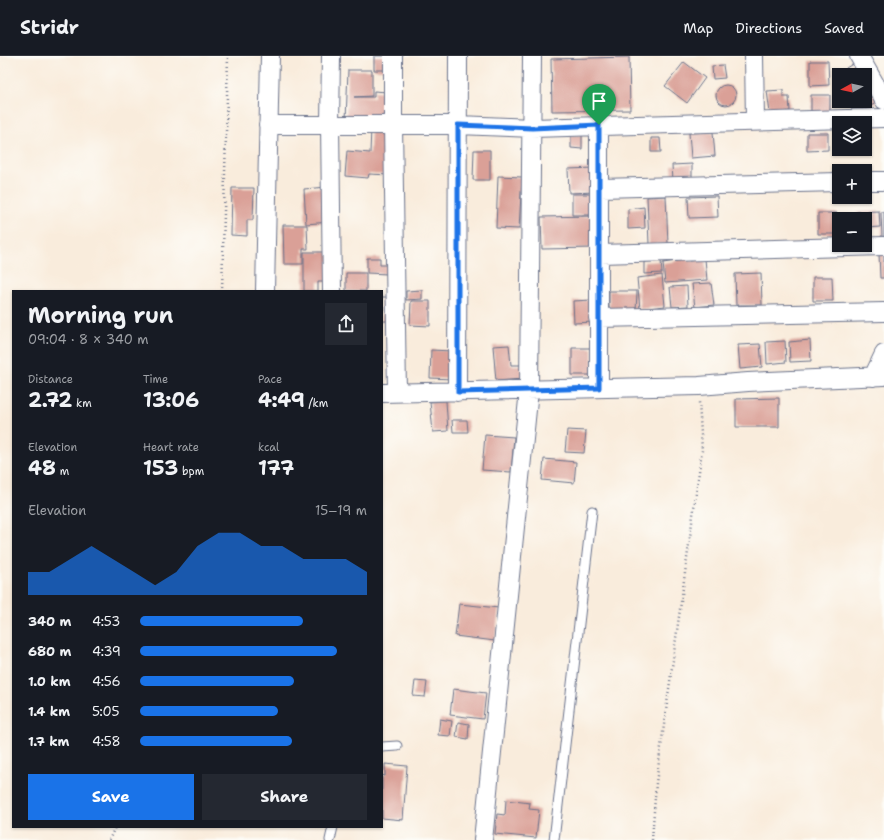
<!DOCTYPE html>
<meta charset="utf-8">
<style>
:root{--surface:#171b24;--page:#242831;--text:#f1f3f6;--muted:#9ea1a6;--line:#363941;--accent:#1a73e8}
body{margin:0;font-family:"Shantell Sans",sans-serif;background:var(--page);color:var(--text);height:100vh;display:flex;flex-direction:column;font-size:15px;white-space:nowrap}
*{box-sizing:border-box;margin:0}
p{font-size:13px;color:var(--muted)}
.icon{flex:none;width:22px;height:22px;fill:none;stroke:currentColor;stroke-width:2;stroke-linecap:round;stroke-linejoin:round}
.map{position:relative;flex:1;overflow:hidden}
.side{position:absolute;left:12px;top:234px;width:371px;height:538px;display:flex;flex-direction:column;background:var(--surface);border-radius:0px;box-shadow:0 1px 3px #0004}
.side>*{flex:none}
.needle{width:26px;rotate:262deg}
.tools{position:absolute;left:832px;top:12px;display:grid;gap:8px}
.tools a{display:grid;place-items:center;width:40px;height:40px;border-radius:0px;background:var(--surface);box-shadow:0 1px 3px #0004;font-size:20px}
.pin{position:absolute;display:grid;place-items:center;width:34px;height:34px;color:#fff;margin:-41px -17px;border-radius:50% 50% 50% 0;rotate:-45deg;box-shadow:0 0 4px #0007}
.pin .icon{rotate:45deg}
.round{display:grid;place-items:center;flex:none;width:42px;height:42px;border-radius:0px;background:var(--page)}
.headline{display:flex;align-items:center;justify-content:space-between;height:68px;padding:0 16px}
h1{font-size:22px;font-weight:700;line-height:30px}
.figures{display:grid;grid-template-columns:repeat(3,1fr);gap:6px;height:68px;padding:4px 16px}
.figures div{display:grid;align-content:center}
.figures b{font-size:20px;font-weight:700}
.figures small{font-size:11px;font-weight:400}
.figures p{font-size:11px}
.chart{height:112px;padding:8px 16px}
.chart p{display:flex;justify-content:space-between}
.chart svg{width:100%;height:72px;margin-top:4px;fill:var(--accent);opacity:.7}
.action{display:flex;gap:8px;margin-top:auto;padding:8px 16px}
.action a{flex:1;height:46px;border-radius:0px;background:var(--accent);color:#fff;font-size:16px;font-weight:700;line-height:46px;text-align:center}
.action a+a{background:var(--page);color:var(--text)}
ul{padding:0 16px;list-style:none;font-size:13px}
li{display:grid;grid-template-columns:64px 48px 1fr;align-items:center;height:30px}
li i{height:10px;border-radius:5px;background:var(--accent)}
header{display:flex;align-items:center;gap:24px;box-sizing:border-box;height:56px;padding:0 20px;background:var(--surface);border-bottom:1px solid var(--line)}
header strong{font-size:19px}
nav{display:flex;gap:22px;margin-inline-start:auto;font-size:14px}
.map>svg:first-child{display:block}
.building{fill:#daa097}
.lines{fill:none;stroke-linecap:round;stroke-linejoin:round}
.service-casing{stroke:#69718a;stroke-width:11}
.minor-casing{stroke:#69718a;stroke-width:20}
.path{stroke:#69718a;stroke-width:2.5;stroke-dasharray:1 3;stroke-linecap:butt}
.service{stroke:#fff;stroke-width:9}
.minor{stroke:#fff;stroke-width:18}
.route-casing{stroke:#fff;stroke-width:8}
.route{stroke:#1a73e8;stroke-width:5}
</style>
<header>
<strong>Stridr</strong>
<nav><a>Map</a><a>Directions</a><a>Saved</a></nav>
</header>
<div class="map">
<svg width="884" height="784" viewBox="0 0 884 784">
<rect width="100%" height="100%" fill="#fdfcf7"/>
<filter id="ink" filterUnits="userSpaceOnUse"><feTurbulence type="fractalNoise" baseFrequency=".025" numOctaves="2"/><feDisplacementMap in="SourceGraphic" scale="8" xChannelSelector="R" yChannelSelector="G"/><feConvolveMatrix kernelMatrix="1 2 1 2 8 2 1 2 1" color-interpolation-filters="sRGB"/></filter>
<filter id="wash" filterUnits="userSpaceOnUse"><feTurbulence type="fractalNoise" baseFrequency=".012" numOctaves="4" result="noise"/><feDisplacementMap in="SourceGraphic" scale="16" xChannelSelector="R" yChannelSelector="G"/><feGaussianBlur stdDeviation="0.9" result="paint"/><feColorMatrix in="noise" values="0 0 0 0 0 0 0 0 0 0 0 0 0 0 0 0 0 1.4 0 .05"/><feComposite in="paint" operator="in"/></filter>
<g filter="url(#wash)">
<rect width="100%" height="100%" fill="#f9ecdc"/>
<g id="blocks">
<path class="building" d="M374,0H392L391,14H374Z
M629,1L630,54L552,55L551,3Z
M810,5H828L829,29L810,30Z
M684,6L705,22L687,47L665,30Z
M856,6L863,19H850L846,12Z
M723,9L725,22L713,23L712,10Z
M348,14H372V40L354,41H374V35L387,36L386,65L346,64Z
M865,27L880,45L863,54L858,45H865Z
M716 39a10 10 0 1 1 20 0a10 10 0 1 1-20 0Z
M783,34V41H789L790,55L770,57L767,35Z
M811,39H830V56H811Z
M371,72H390L389,119L369,118L368,122L345,120L347,95L370,97Z
M713,76L715,100L691,102L689,77Z
M807,77H828V94L807,95Z
M571,79H582V93L571,92Z
M651,82H660L661,96H651Z
M474,94H490V124H473Z
M692,108V124L673,125L672,109Z
M594,112V136L569,137L568,113Z
M498,120L522,121L519,173L496,172Z
M327,131L329,166L306,168L304,133Z
M232,132H254L253,164H247V180L231,179Z
M572,138H593L594,159H572Z
M666,140L668,188H649L647,141Z
M717,140L718,161L689,162L688,141Z
M644,151L645,172L628,173V153Z
M879,155L880,171L865,172V163H857V156Z
M881,156H884V181H882Z
M818,157H837L838,178H818Z
M593,160L594,192L542,193L541,161Z
M283,169H307L308,193H303V208H284Z
M304,196H330L329,226H318V235H304Z
M879,197H884V222H880Z
M688,201L689,205L705,203L707,224L665,227L663,207L677,205V202Z
M367,202H380V209H388V218L367,217Z
M661,205L662,217L644,218V206Z
M346,217H366V235H346Z
M761,217L762,249H736L735,218Z
M662,219L665,250L640,253L637,222Z
M813,221H832L833,245H813Z
M711,227L714,249L695,251L692,228Z
M687,230L688,250L672,251L670,231Z
M422,234V243L406,244V235Z
M609,235H637L636,256H609Z
M382,241H391V265H382Z
M592,244L593,266L574,267L573,245Z
M411,245H430V270L410,269Z
M810,284L811,305L790,306L789,286Z
M785,285L786,306L767,308L766,286Z
M760,288L762,311L740,313L738,289Z
M509,289L511,309H522L523,323L496,325L493,290Z
M572,292H592L593,319H572Z
M431,294L452,295V323L430,322Z
M779,342V371H736V343Z
M446,345L448,375L433,376L430,346Z
M452,364H467L468,376H453Z
M567,374L586,375L584,397L565,396Z
M485,379L514,381L511,416L482,414Z
M544,403L576,406L574,427L542,424Z
M459,548L499,552L495,585L455,580Z
M415,625L427,626L425,641L413,640Z
M453,633L486,637L483,663L450,659Z
M440,663L452,665L450,680L438,679Z
M458,666L469,668L468,683L456,681Z
M385,708L407,710L403,764L382,762V719L385,720Z
M506,744L530,747L529,753L539,754L536,782L495,778L497,758L505,759Z"/>
</g>
</g>
<g filter="url(#ink)">
<use href="#blocks" fill-opacity="0" stroke="#69718a" stroke-width="1"/>
<g class="lines">
<defs>
<path id="service" d="M382,691L397,690
M330,784L333,771
M554,784L592,455"/>
<path id="minor" d="M331,0L330,68L332,235
M393,0V68L397,336
M754,0L755,65
M859,0L884,44
M268,69H458L532,72L884,62
M865,125H884
M600,132L839,126
M600,198L884,190
M265,235L270,0
M598,262L884,256
M873,321L884,298
M599,332V69
M457,336L458,0
M382,337L699,330L748,326L884,320
M483,784L529,334L532,0"/>
</defs>
<use href="#service" class="service-casing"/>
<use href="#minor" class="minor-casing"/>
<path class="path" d="M222,235L228,0
M109,784L115,771
M652,784L656,727L702,394L699,346"/>
<use href="#service" class="service"/>
<use href="#minor" class="minor"/>
</g>
</g>
<g class="lines" filter="url(#ink)">
<defs>
<path id="route" d="M458,69L532,72L599,69V332L458,336Z"/>
</defs>
<use href="#route" class="route-casing"/>
<use href="#route" class="route"/>
</g>
</svg>
<div class="tools">
<a><svg class="needle" viewBox="-14 -14 28 28"><path d="M0-13l5 13h-10z" fill="#e53935"/><path d="M0 13l5-13h-10z" fill="#9ea1a6"/></svg></a>
<a><svg class="icon" aria-label="layers" viewBox="0 0 24 24"><path d="M12 4l9 5-9 5-9-5zM3 14l9 5 9-5"/></svg></a>
<a>+</a>
<a>−</a>
</div>
<div class="pin" style="left:599px;top:69px;background:#1e9e55"><svg class="icon" aria-label="arrive" viewBox="0 0 24 24"><path d="M6 21V4h12l-3 4 3 4H6"/></svg></div>
<section class="side">
<div class="headline"><div><h1>Morning run</h1><p>09:04 · 8 × 340 m</p></div><a class="round"><svg class="icon" aria-label="share" viewBox="0 0 24 24"><path d="M12 15V3M7 8l5-5 5 5M5 13v7h14v-7"/></svg></a></div>
<div class="figures">
<div><p>Distance</p><b>2.72<small> km</small></b></div>
<div><p>Time</p><b>13:06</b></div>
<div><p>Pace</p><b>4:49<small> /km</small></b></div>
</div>
<div class="figures">
<div><p>Elevation</p><b>48<small> m</small></b></div>
<div><p>Heart rate</p><b>153<small> bpm</small></b></div>
<div><p>kcal</p><b>177</b></div>
</div>
<div class="chart"><p><span>Elevation</span>15–19 m</p>
<svg viewBox="0 0 160 44" preserveAspectRatio="none"><path d="M0 44V30L10 30L20 22L30 14L40 22L50 30L60 38L70 30L80 14L90 6L100 6L110 14L120 14L130 22L140 22L150 22L160 30V44z"/></svg>
</div>
<ul>
<li><b>340 m</b>4:53<i style="width:72%"></i></li>
<li><b>680 m</b>4:39<i style="width:87%"></i></li>
<li><b>1.0 km</b>4:56<i style="width:68%"></i></li>
<li><b>1.4 km</b>5:05<i style="width:61%"></i></li>
<li><b>1.7 km</b>4:58<i style="width:67%"></i></li>
</ul>
<div class="action"><a>Save</a><a>Share</a></div>
</section>
</div>
